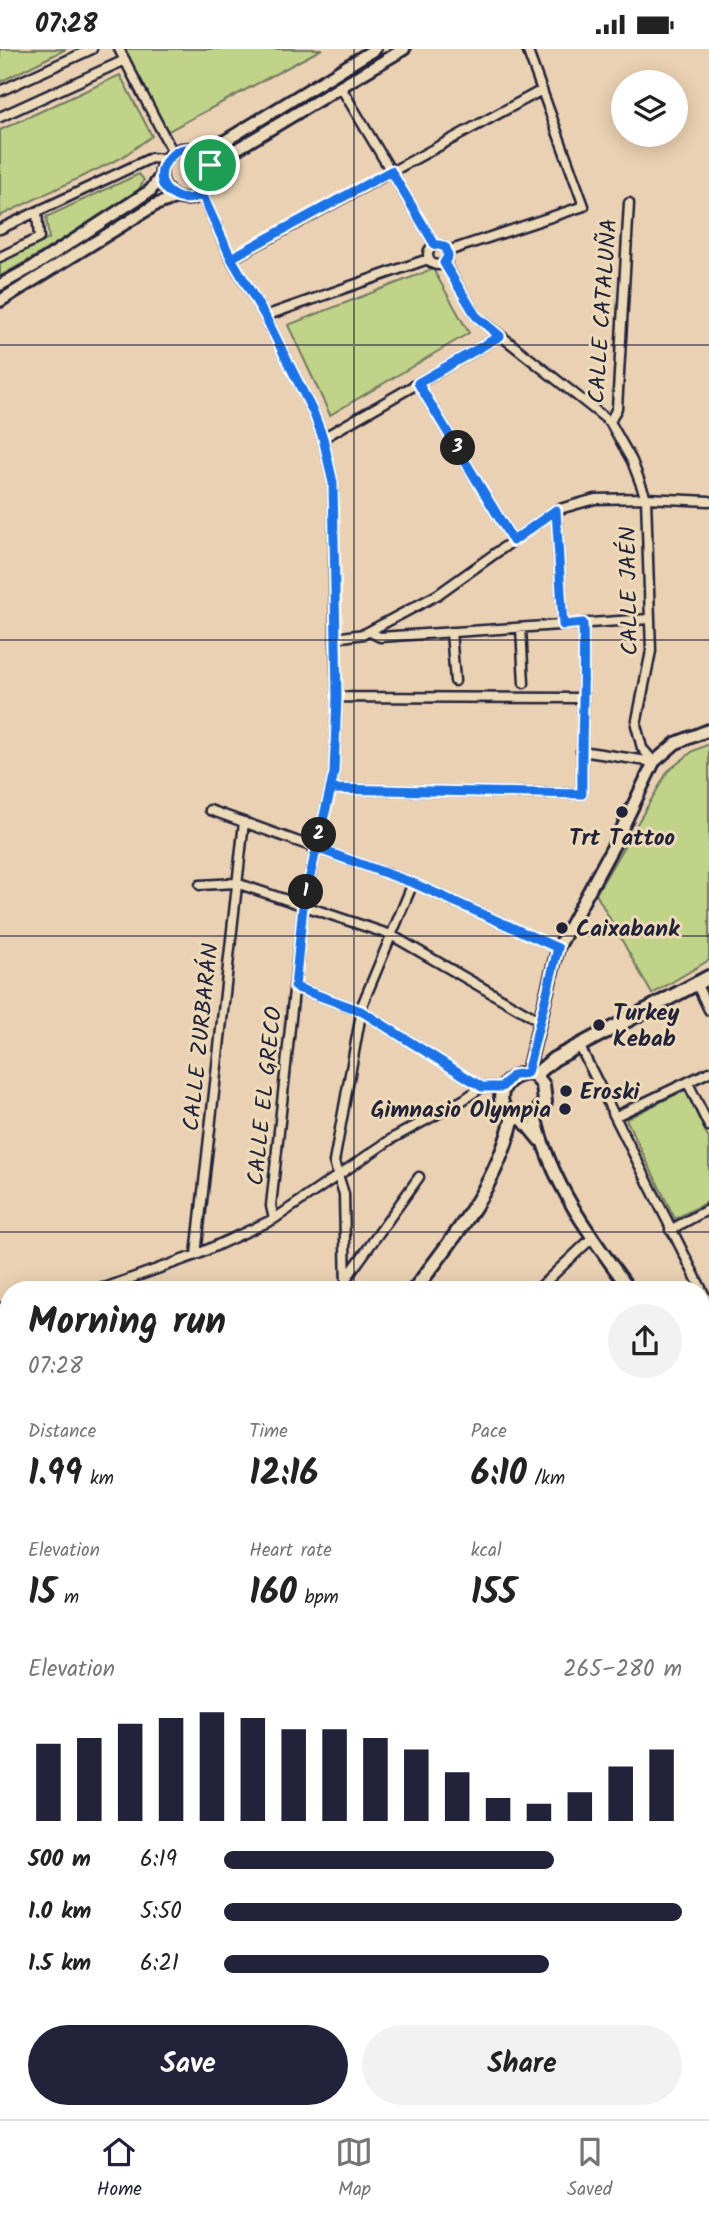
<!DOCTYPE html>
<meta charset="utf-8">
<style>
:root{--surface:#fff;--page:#f2f2f2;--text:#222;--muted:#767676;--line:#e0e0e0;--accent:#22223b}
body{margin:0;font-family:Kalam,sans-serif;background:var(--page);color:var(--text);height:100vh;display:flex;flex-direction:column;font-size:26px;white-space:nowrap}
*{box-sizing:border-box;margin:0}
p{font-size:23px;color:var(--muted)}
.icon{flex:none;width:38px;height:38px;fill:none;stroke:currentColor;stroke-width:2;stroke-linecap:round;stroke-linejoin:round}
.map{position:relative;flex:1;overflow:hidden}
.drawer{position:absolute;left:0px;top:1232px;width:710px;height:838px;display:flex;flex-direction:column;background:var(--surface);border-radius:28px 28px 0 0;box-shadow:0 4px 18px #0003}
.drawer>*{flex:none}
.tools{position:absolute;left:611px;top:21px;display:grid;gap:14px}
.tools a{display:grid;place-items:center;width:77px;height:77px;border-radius:50%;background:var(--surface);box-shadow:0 4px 18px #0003;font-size:35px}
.pin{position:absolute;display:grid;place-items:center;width:60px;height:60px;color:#fff;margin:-30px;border:4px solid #fff;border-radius:50%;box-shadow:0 2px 7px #0007}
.km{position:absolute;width:35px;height:35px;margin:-18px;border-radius:50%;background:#222;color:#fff;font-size:19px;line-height:35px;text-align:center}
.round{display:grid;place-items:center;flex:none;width:74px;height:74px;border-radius:37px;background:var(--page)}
.overview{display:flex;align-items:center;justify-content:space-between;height:119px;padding:0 28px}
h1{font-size:38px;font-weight:800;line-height:52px}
.figures{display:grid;grid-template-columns:repeat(3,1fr);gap:10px;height:119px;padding:7px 28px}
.figures div{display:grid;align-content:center}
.figures b{font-size:35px;font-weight:800}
.figures small{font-size:19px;font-weight:400}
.figures p{font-size:19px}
.chart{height:196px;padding:14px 28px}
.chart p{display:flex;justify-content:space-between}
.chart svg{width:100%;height:126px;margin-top:7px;stroke:var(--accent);stroke-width:6}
.button{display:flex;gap:14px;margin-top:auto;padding:14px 28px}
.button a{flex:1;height:80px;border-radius:42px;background:var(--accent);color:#fff;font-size:28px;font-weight:800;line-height:80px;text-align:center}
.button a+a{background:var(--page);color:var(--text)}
ul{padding:0 28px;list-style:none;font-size:23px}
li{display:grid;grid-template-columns:112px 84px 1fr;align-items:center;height:52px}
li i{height:18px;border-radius:9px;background:var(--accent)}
.status{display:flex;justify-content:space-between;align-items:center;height:49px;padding:0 35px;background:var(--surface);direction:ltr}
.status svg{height:19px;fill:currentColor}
.tab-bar{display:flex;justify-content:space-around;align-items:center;height:98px;border-top:2px solid var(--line);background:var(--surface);font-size:19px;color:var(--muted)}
.tab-bar a{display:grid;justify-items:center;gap:4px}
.tab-bar .selected{color:var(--accent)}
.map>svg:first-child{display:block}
.green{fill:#c0d388;stroke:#717a62;stroke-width:2}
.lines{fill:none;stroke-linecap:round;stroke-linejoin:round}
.minor-casing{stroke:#22223b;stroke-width:13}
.tertiary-casing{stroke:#22223b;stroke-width:16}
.secondary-casing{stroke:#22223b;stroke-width:18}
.minor{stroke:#eddab8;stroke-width:8}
.tertiary{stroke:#eddab8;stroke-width:10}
.secondary{stroke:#eddab8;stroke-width:12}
.route-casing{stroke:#fff;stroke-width:14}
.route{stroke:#1a73e8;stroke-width:9}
.grid{fill:none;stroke:#22223b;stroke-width:2;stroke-opacity:0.55}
.poi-dot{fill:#22223b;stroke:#eddab8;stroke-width:2.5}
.labels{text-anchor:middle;stroke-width:6;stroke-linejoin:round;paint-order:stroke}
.street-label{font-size:23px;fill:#22223b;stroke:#eddab8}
.poi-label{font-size:23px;font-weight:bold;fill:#22223b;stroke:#eddab8;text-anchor:start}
</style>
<div class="status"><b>07:28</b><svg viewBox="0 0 49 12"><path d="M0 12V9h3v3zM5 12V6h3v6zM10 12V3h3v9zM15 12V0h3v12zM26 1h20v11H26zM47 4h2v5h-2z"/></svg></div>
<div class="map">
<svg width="709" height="2070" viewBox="0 0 709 2070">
<rect width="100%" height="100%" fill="#ebd1b3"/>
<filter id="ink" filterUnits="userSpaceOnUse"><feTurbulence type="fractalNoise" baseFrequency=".0143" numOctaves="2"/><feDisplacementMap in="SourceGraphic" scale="14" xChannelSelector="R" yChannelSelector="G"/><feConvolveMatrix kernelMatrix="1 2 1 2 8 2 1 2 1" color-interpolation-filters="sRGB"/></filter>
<g filter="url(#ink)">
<path class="green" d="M0,0H66L0,33Z
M119,0H322L163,85Z
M120,26L152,87L121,109L0,167V81Z
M139,125L144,131L138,142L41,204L0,227V213L49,190L46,168Z
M433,220L469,284L330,366L288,276Z
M709,695V911L652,945L596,845L668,722L693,702Z
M685,1041L709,1090V1152L675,1170L626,1070Z
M702,1344L709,1356V1782L702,1784Z
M0,1513H9V1555L0,1556Z
M9,1859V2041L0,2043V1863Z"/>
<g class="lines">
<defs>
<path id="minor" d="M119,0L173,104
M340,37L435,196
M0,42L92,0
M0,68L125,11
M202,145L231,210L265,267L314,365L323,389L333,434L335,589
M0,180L151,109L166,110
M428 206a10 10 0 1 1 20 0a10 10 0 1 1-20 0Z
M448,202L584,157L527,0
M0,208L39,189L37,163
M231,210L542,41
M444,213L476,267L610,373L632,412L646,449L651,602L636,676L642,699L654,713
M265,267L428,210
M418,334L513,492
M610,373L617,359L629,154
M323,389L500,287
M556,461L563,576
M521,579L524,634
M370,583L380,588L649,570
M451,583L455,632
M337,648L581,649
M581,702L654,713
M331,740L582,745C581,688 585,631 583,574
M210,761L413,834L558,899
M200,836L236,834L391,886L540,972
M696,934L709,961
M295,938L361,962L482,1038H502
M579,996L702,1241
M688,1034L709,1077
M616,1067L709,1023
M274,1170L271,1157L303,857L334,724L337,648L335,589L364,585L437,546L556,461L595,450L646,449L709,452
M670,1181L709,1160
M196,1206L244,773
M346,1230L419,1128
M92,1241L107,1238L196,1206L274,1170L393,1089L463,1051L482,1038
M346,1241L344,1145L334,1113L363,954L413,834
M537,1241L592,1189
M702,1241L709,1255
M0,1259L9,1257
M702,1314L709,1310
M0,1565L9,1564
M0,1638L9,1637
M0,1711L9,1710
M702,1885L709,1884
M257,2062L258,2070
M360,2062L364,2070
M450,2062L454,2070
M587,2062L589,2070
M192,2070L218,2062
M219,2070L240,2062"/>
<path id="tertiary" d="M161 125a25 25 0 1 1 50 0a25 25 0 1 1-50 0Z
M202,106L375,0
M210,116L404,0
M0,236L36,216L151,141L161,127
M0,252L155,156L177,148
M527,1024L558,899L617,790L654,713L676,694L709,681
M535,1066C550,1133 590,1187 630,1241
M521,1069L539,1091
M702,1346L709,1357
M702,1646L709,1643
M702,1681L709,1677
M0,1964L9,1961
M0,2003L9,1999"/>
<path id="secondary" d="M527,1024L535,1026L543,1036L545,1053L535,1066C530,1067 524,1069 519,1069C494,1065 494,1029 527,1024Z
M535,1026L554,1010L709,928
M414,1241C455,1188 499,1133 513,1067
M181,2070L183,2062
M191,2070L192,2062"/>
</defs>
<use href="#minor" class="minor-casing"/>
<use href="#tertiary" class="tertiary-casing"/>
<use href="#secondary" class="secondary-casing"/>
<use href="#minor" class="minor"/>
<use href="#tertiary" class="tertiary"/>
<use href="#secondary" class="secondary"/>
</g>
</g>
<g class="lines" filter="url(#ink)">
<defs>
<path id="route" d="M210,116L211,132L202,145L231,209L265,267L314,365L323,389L333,434L337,648L334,724L303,857L295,938L361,962L482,1038H502L513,1026L527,1024L558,899L413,834L316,799L331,740L582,745C581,688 585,631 583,574L563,576L556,461L513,492L418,334L500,287L476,267L444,214L448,207L446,199L440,196H435L391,122L231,209L202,145C193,150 184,152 175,147C138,129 185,73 210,116"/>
</defs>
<use href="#route" class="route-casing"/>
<use href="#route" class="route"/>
</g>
<path class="grid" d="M354,0V1241M0,296H709M0,591H709M0,887H709M0,1183H709M0,1479H9M702,1479H709M0,1774H9M702,1774H709M354,2062V2070"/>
<g class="poi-dot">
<circle cx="622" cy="763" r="7"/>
<circle cx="562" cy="879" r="7"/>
<circle cx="599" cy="976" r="7"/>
<circle cx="566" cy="1042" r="7"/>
<circle cx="565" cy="1060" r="7"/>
</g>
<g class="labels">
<g class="street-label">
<text transform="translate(602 262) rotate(-86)" y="8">CALLE CATALUÑA</text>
<text transform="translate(628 542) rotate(-91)" y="8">CALLE JAÉN</text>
<text transform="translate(200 988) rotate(-84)" y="8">CALLE ZURBARÁN</text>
<text transform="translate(264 1047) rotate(-84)" y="8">CALLE EL GRECO</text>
</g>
<g class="poi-label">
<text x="622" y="796" text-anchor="middle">Trt Tattoo</text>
<text x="576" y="887">Caixabank</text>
<text x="613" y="971">Turkey<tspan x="613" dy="26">Kebab</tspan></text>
<text x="580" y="1050">Eroski</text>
<text x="551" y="1068" text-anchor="end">Gimnasio Olympia</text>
</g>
</g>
</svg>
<div class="tools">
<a><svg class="icon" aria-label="layers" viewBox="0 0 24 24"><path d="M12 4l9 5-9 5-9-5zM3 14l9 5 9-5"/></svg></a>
</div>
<div class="pin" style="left:210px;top:116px;background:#1e9e55"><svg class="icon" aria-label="arrive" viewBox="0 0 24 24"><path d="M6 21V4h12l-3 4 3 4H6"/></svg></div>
<b class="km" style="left:306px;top:843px">1</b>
<b class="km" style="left:319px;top:786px">2</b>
<b class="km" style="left:458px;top:399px">3</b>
<section class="drawer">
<div class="overview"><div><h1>Morning run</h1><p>07:28</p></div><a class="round"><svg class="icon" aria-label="share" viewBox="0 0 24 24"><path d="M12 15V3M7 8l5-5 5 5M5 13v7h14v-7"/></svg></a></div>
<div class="figures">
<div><p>Distance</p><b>1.99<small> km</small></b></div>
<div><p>Time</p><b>12:16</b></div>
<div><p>Pace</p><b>6:10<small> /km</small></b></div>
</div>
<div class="figures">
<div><p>Elevation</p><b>15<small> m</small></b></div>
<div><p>Heart rate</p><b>160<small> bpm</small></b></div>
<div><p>kcal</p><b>155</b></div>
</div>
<div class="chart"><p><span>Elevation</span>265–280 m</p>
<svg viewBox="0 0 160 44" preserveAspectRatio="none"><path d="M5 44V17M15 44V15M25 44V10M35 44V8M45 44V6M55 44V8M65 44V12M75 44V12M85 44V15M95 44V19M105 44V27M115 44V36M125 44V38M135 44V34M145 44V25M155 44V19"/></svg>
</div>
<ul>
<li><b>500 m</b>6:19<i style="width:72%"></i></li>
<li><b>1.0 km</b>5:50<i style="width:100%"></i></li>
<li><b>1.5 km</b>6:21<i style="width:71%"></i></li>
</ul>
<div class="button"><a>Save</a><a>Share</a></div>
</section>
</div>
<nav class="tab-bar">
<a class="selected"><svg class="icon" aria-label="home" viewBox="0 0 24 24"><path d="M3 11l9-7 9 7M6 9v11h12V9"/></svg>Home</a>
<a><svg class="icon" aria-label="map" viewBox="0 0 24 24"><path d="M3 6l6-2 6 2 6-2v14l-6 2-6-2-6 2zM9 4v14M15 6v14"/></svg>Map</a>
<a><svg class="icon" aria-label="saved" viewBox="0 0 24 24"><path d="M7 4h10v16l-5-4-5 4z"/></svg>Saved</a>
</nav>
